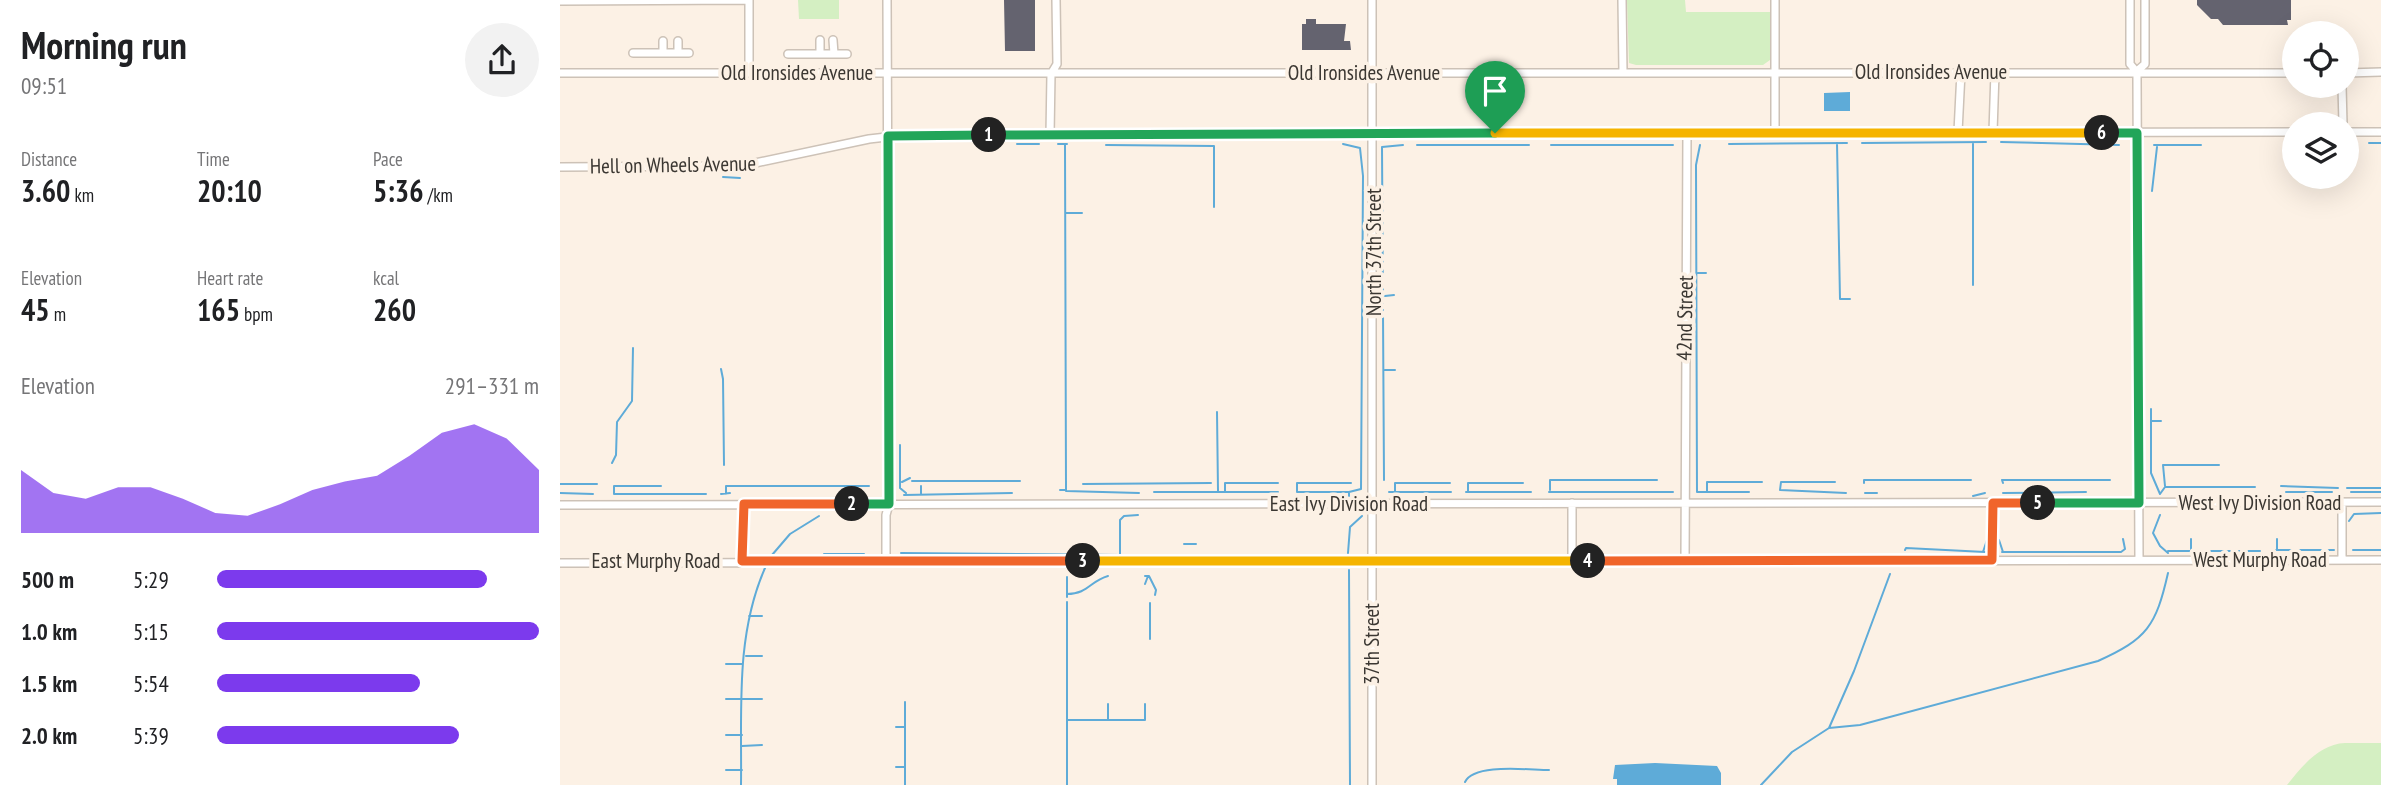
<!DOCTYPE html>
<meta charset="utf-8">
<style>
:root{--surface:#fff;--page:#f2f2f2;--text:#202124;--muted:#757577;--accent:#7c3aed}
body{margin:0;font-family:"PT Sans Narrow",sans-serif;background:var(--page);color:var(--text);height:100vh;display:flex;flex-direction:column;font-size:26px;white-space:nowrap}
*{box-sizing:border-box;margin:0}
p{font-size:23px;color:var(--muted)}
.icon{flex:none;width:38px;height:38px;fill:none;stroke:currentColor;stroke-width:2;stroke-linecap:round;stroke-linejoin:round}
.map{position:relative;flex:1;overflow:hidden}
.panel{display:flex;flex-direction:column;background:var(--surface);width:560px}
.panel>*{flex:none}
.fabs{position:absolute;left:1722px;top:21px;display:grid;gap:14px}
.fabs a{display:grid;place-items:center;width:77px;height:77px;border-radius:50%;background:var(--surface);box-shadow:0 7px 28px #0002;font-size:35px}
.pin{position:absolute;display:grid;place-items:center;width:60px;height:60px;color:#fff;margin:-72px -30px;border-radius:50% 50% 50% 0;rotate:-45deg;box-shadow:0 0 7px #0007}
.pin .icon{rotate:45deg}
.km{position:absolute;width:35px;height:35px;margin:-18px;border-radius:50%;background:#222;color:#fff;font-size:19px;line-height:35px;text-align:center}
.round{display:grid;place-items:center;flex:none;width:74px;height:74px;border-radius:37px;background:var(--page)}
.overview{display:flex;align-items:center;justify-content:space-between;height:119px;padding:0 21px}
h1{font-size:38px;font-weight:800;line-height:52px}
.stats{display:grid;grid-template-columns:repeat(3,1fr);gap:10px;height:119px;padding:7px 21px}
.stats div{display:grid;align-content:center}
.stats b{font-size:30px;font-weight:800}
.stats small{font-size:19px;font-weight:400}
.stats p{font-size:19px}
.chart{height:196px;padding:14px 21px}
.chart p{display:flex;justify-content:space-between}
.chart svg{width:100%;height:126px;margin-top:7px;fill:var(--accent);opacity:.7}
ul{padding:0 21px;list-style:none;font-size:23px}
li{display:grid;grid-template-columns:112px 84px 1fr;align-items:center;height:52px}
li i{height:18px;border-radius:9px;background:var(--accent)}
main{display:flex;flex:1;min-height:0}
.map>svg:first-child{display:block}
.green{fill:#d4efc2}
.water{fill:#5eabd8}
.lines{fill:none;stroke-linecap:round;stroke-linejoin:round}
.stream{stroke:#5eabd8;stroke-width:2}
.building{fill:#64636f}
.minor-casing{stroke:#cdc2b7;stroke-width:10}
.minor{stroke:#fff;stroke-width:7}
.split-1-casing{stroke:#fff;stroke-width:14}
.split-2-casing{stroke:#fff;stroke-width:14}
.split-3-casing{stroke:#fff;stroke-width:14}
.split-4-casing{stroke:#fff;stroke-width:14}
.split-5-casing{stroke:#fff;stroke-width:14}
.split-6-casing{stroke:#fff;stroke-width:14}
.split-7-casing{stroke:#fff;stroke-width:14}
.split-1{stroke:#22a559;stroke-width:9}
.split-2{stroke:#22a559;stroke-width:9}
.split-3{stroke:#f0652b;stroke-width:9}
.split-4{stroke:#f5b400;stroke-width:9}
.split-5{stroke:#f0652b;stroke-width:9}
.split-6{stroke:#22a559;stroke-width:9}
.split-7{stroke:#f5b400;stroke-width:9}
.labels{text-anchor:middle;stroke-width:7;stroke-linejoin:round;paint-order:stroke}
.street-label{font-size:21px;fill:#3b3732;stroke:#fcf1e5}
</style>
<main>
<section class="panel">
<div class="overview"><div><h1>Morning run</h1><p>09:51</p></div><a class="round"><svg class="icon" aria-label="share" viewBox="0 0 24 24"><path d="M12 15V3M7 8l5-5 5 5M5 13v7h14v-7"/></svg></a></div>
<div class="stats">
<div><p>Distance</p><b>3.60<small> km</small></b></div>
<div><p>Time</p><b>20:10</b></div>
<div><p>Pace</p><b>5:36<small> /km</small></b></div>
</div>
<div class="stats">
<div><p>Elevation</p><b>45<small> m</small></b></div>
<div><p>Heart rate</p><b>165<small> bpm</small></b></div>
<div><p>kcal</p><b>260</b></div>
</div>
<div class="chart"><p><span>Elevation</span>291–331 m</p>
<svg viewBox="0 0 160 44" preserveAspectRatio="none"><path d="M0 44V22L10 30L20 32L30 28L40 28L50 32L60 37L70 38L80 34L90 29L100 26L110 24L120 17L130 9L140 6L150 11L160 22V44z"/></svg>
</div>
<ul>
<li><b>500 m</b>5:29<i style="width:84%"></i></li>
<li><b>1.0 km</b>5:15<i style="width:100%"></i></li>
<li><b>1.5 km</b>5:54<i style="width:63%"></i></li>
<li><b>2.0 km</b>5:39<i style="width:75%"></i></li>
</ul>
</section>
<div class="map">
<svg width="1821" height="785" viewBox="0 0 1821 785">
<rect width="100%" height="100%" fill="#fcf1e5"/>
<path class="green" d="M238,0H279V19H239Z
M1067,0H1125L1126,12H1210V60L1203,65H1076L1069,63Z
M1785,743H1821V785H1727C1742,766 1760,744 1785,743Z"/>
<path class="water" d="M1290,92V111H1264V93Z
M1095,763L1157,766L1161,773V785H1057V779H1053L1055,765Z"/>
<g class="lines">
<path class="stream" d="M1441,142L1559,145
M1277,143L1280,299H1290
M1302,143L1426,142
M1413,143V285
M1809,143H1821
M457,144H479
M498,144H507
M783,144L800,148L803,176L801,489L789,492
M1169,144L1287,143
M546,145L654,146V207
M857,145H969
M991,145H1113
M1140,145L1136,165L1137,492H1189
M1594,145H1641
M163,177L180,178
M1592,191L1597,147
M506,213H522
M1138,273H1146
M825,296L834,295
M161,369L163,379L164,465
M825,370H835
M1591,409V473L1600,494L1605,487H1695
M657,412L658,491
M1592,421H1601
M340,445V488L346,493
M52,463L56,455L57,422L72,401L73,348
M824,480L822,147L843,145
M352,481H460
M342,482L350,478
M1275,482H1221L1220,490L1286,493
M1304,483V480H1411
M1443,483L1442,480H1550
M0,484H37
M523,484L651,483
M1605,486L1603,465H1659
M1721,486L1778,488
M1787,488H1821
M500,490H506L505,145
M990,490V480H1097
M506,491L579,493
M665,491V483H718
M908,491V483H963
M1147,491V482H1202
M594,492H718
M829,492H891
M835,492V483H890
M906,492H971
M989,492H1113
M1726,492H1772
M1791,492H1821
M0,493L33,494
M361,493V486
M1305,493H1317
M1443,493L1526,492
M54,494H146
M54,494V486H101
M161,494L170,493
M166,494V486H309
M344,495L452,493
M789,496V492H737V483H791
M1413,496L1425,493
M1600,515L1593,533L1600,546L1608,553
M1789,521L1794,514L1821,513
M1631,539V551
M1717,539V550
M1439,540L1443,552
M624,544H636
M1345,550L1346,548L1425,552
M1716,550H1774
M1793,550H1821
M1608,551H1700
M1423,552L1427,540
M1442,552H1561L1565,549L1563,539
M341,553L560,555V520L564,516L578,515
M788,553L790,527L802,516
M264,554H304
M212,555L230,534L259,516
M789,570L790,785
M585,576H589L596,590L595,595
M507,577V597
M585,584L588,576
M507,594C528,594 530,581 548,576
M507,602V785
M189,616H202
M590,639V603
M186,656H202
M166,664H182
M166,699H182
M182,699H202
M508,720H585V704
M548,720V704
M336,727H345
M1269,728L1300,725L1538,661C1587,639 1596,626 1608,573
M166,735H182
M182,746L202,745
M336,767H345
M166,770H182
M905,782C914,763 968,770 989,770
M181,785C182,712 175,636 205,568
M345,785V702
M1201,785L1232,752L1269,728L1294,671L1330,574"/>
</g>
<path class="building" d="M444,0H475V51H445Z
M1637,0H1731V20H1727L1728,25H1663L1658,19H1651L1637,5Z
M746,19H756V24H786L784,41H790L791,50H742V24H746Z"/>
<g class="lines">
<defs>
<path id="minor" d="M1062,0L1063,72
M1570,0V64L1577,72V79L1579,560
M0,1L189,0
M273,40L274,54
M73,53H129
M103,53V41
M118,53V41
M228,54H287
M260,54V40
M1577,71L1585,64V0
M935,72V133
M0,73H1734
M189,73V0
M1787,73L1821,72
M1782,86L1783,124
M1215,132V0
M1398,132L1401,72
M1433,132L1435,72
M1787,132H1821
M490,135L491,74L497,64L496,0
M0,167L181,166L309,139L344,135L1734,132
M1782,502V560
M1012,503V561
M0,505L1821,502
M1432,560L1433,503
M182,561L184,504
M1125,561L1127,133
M326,562V515L329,504L327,0
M0,563L1821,560
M812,785V0"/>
</defs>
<use href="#minor" class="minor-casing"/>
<use href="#minor" class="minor"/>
</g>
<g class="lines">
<defs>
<path id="split-1" d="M429,135L935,133"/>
<path id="split-2" d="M292,504H329L328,136L429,135"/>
<path id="split-3" d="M292,504H184L182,561H523"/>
<path id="split-4" d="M523,561H1028"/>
<path id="split-5" d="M1028,561L1432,560L1433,503H1478"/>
<path id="split-6" d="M1478,503H1579L1577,133H1542"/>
<path id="split-7" d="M935,133H1542"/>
</defs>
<use href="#split-1" class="split-1-casing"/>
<use href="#split-2" class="split-2-casing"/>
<use href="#split-3" class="split-3-casing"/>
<use href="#split-4" class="split-4-casing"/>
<use href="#split-5" class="split-5-casing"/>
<use href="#split-6" class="split-6-casing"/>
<use href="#split-7" class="split-7-casing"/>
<use href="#split-1" class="split-1"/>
<use href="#split-2" class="split-2"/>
<use href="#split-3" class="split-3"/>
<use href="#split-4" class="split-4"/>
<use href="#split-5" class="split-5"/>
<use href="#split-6" class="split-6"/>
<use href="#split-7" class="split-7"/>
</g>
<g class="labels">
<g class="street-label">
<text x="1371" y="79">Old Ironsides Avenue</text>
<text x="237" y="80">Old Ironsides Avenue</text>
<text x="804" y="80">Old Ironsides Avenue</text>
<text transform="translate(113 165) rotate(-1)" y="7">Hell on Wheels Avenue</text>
<text transform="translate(814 252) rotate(-90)" y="7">North 37th Street</text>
<text transform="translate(1125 318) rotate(-89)" y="7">42nd Street</text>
<text x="1700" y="510">West Ivy Division Road</text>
<text x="789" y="511">East Ivy Division Road</text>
<text x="1700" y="567">West Murphy Road</text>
<text x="96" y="568">East Murphy Road</text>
<text transform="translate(812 644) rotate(-90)" y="7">37th Street</text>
</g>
</g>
</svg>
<div class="fabs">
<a><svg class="icon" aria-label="locate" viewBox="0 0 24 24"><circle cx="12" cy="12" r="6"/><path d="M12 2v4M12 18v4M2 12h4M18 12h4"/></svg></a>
<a><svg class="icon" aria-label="layers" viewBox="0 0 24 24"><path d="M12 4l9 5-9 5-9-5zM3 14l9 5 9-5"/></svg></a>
</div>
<div class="pin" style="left:935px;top:133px;background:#1e9e55"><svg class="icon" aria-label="arrive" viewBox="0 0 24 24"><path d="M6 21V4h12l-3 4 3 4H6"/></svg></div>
<b class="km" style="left:429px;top:135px">1</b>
<b class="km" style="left:292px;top:504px">2</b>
<b class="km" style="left:523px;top:561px">3</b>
<b class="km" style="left:1028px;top:561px">4</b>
<b class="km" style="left:1478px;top:503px">5</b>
<b class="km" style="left:1542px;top:133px">6</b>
</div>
</main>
